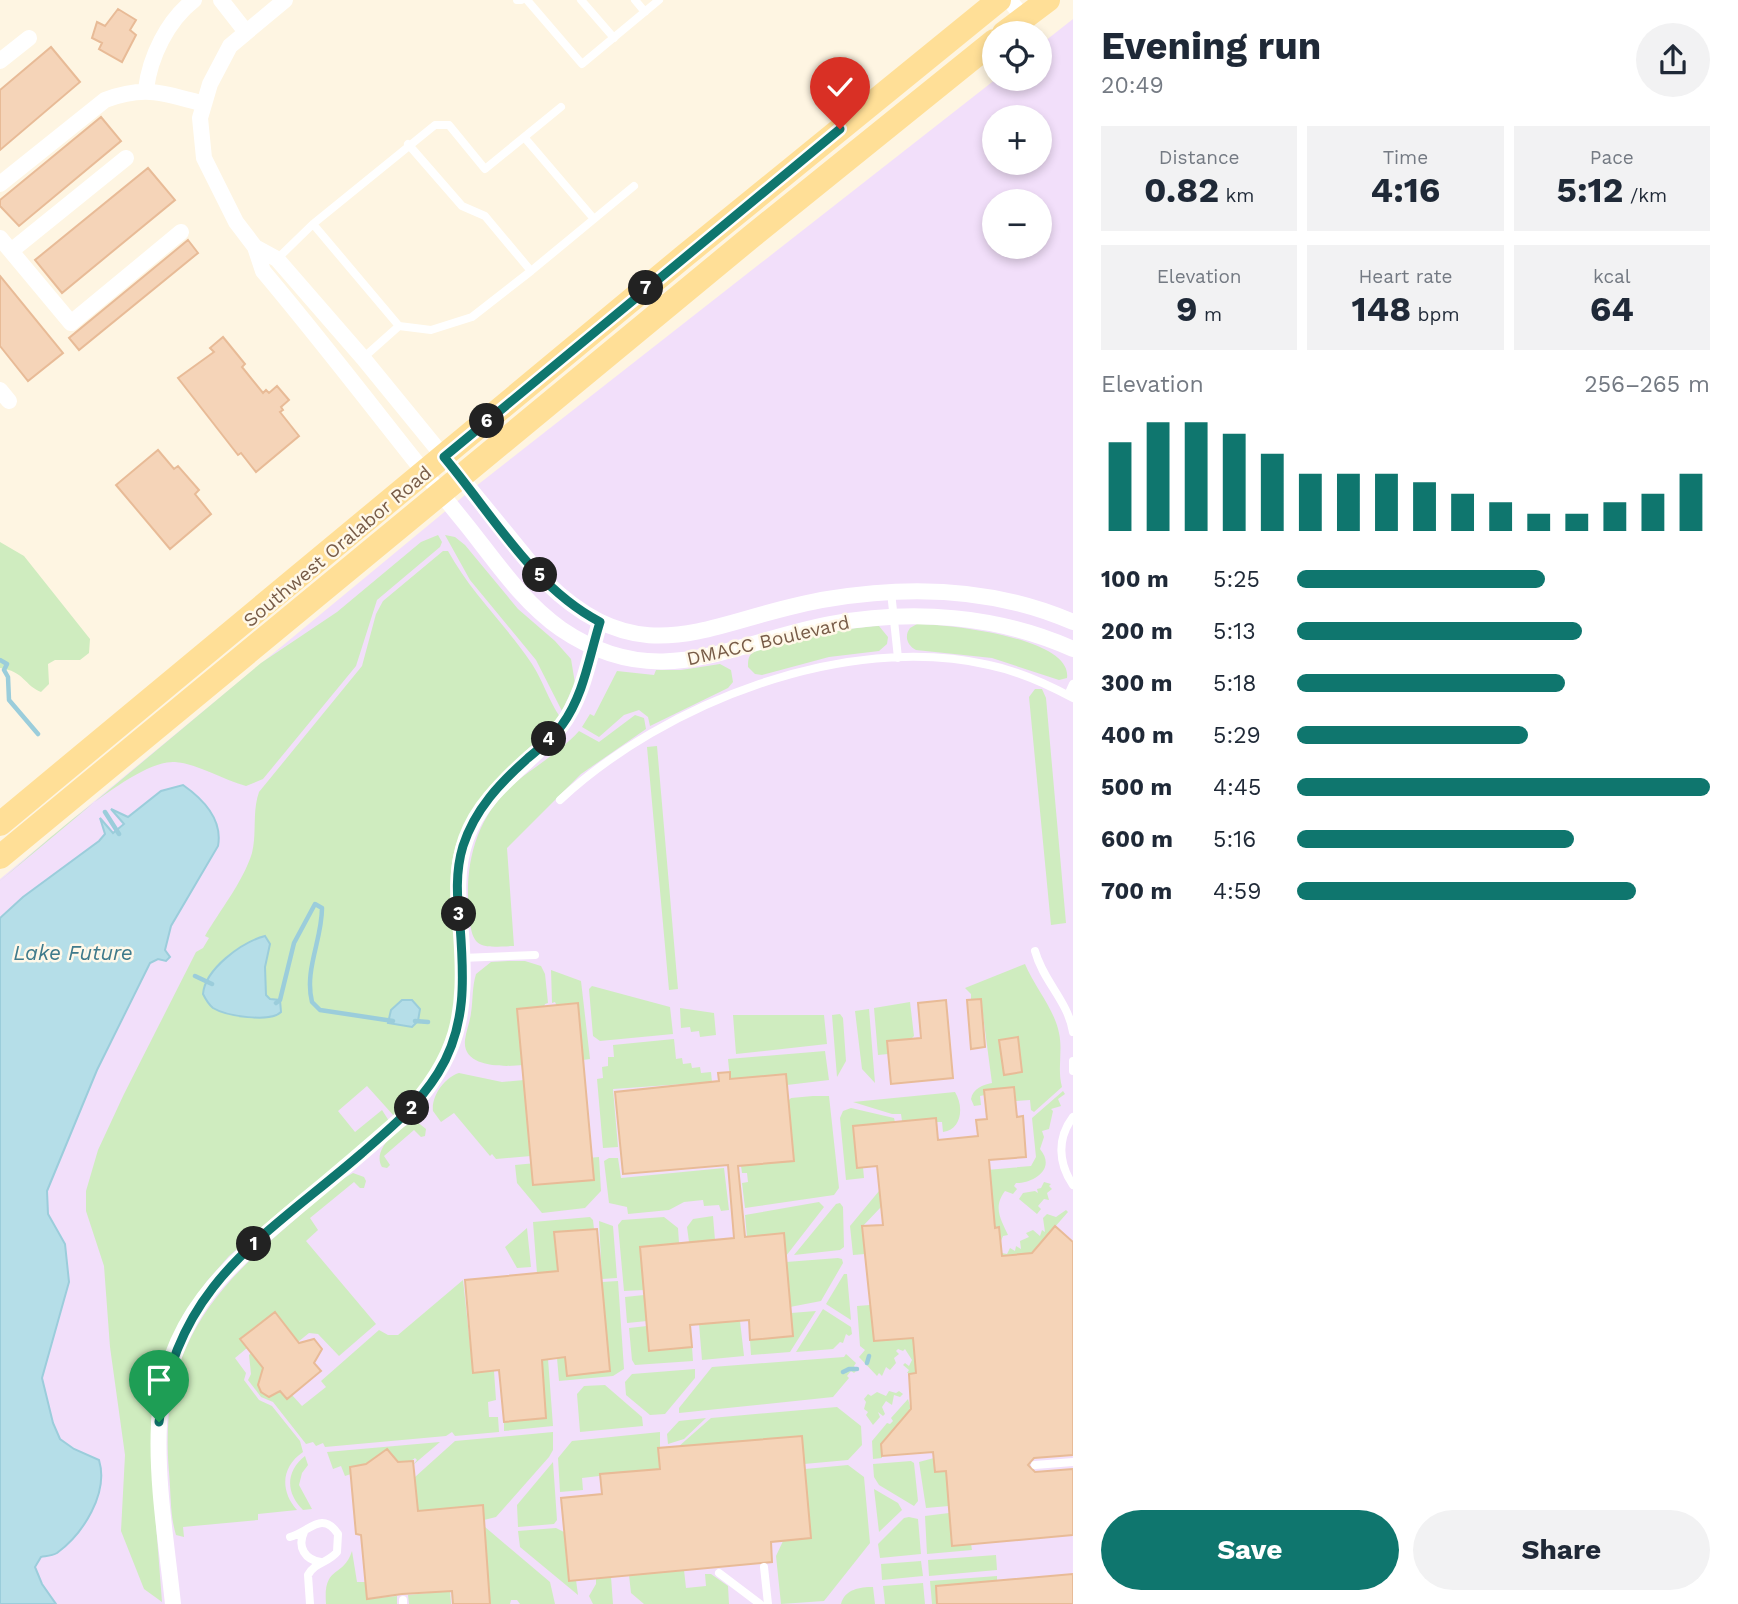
<!DOCTYPE html>
<meta charset="utf-8">
<style>
:root{--surface:#fff;--page:#f2f2f3;--text:#1f2937;--muted:#747a83;--accent:#0f766e}
body{margin:0;font-family:"Work Sans",sans-serif;background:var(--page);color:var(--text);height:100vh;display:flex;flex-direction:column;font-size:26px;white-space:nowrap}
*{box-sizing:border-box;margin:0}
p{font-size:23px;color:var(--muted)}
.icon{flex:none;width:38px;height:38px;fill:none;stroke:currentColor;stroke-width:2;stroke-linecap:round;stroke-linejoin:round}
.map{position:relative;flex:1;overflow:hidden}
.drawer{display:flex;flex-direction:column;background:var(--surface);width:665px}
.drawer>*{flex:none}
.controls{position:absolute;left:982px;top:21px;display:grid;gap:14px}
.controls a{display:grid;place-items:center;width:70px;height:70px;border-radius:50%;background:var(--surface);box-shadow:0 4px 10px #0003;font-size:35px}
.pin{position:absolute;display:grid;place-items:center;width:60px;height:60px;color:#fff;margin:-72px -30px;border-radius:50% 50% 50% 0;rotate:-45deg;box-shadow:0 0 7px #0007}
.pin .icon{rotate:45deg}
.km{position:absolute;width:35px;height:35px;margin:-18px;border-radius:50%;background:#222;color:#fff;font-size:19px;line-height:35px;text-align:center}
.round{display:grid;place-items:center;flex:none;width:74px;height:74px;border-radius:37px;background:var(--page)}
.headline{display:flex;align-items:center;justify-content:space-between;height:119px;padding:0 28px}
h1{font-size:38px;font-weight:700;line-height:52px}
.stats{display:grid;grid-template-columns:repeat(3,1fr);gap:10px;height:119px;padding:7px 28px}
.stats div{display:grid;align-content:center;border-radius:0px;background:var(--page);text-align:center}
.stats b{font-size:35px;font-weight:700}
.stats small{font-size:19px;font-weight:400}
.stats p{font-size:19px}
.chart{height:196px;padding:14px 28px}
.chart p{display:flex;justify-content:space-between}
.chart svg{width:100%;height:126px;margin-top:7px;stroke:var(--accent);stroke-width:6}
.primary-button{display:flex;gap:14px;margin-top:auto;padding:14px 28px}
.primary-button a{flex:1;height:80px;border-radius:42px;background:var(--accent);color:#fff;font-size:28px;font-weight:700;line-height:80px;text-align:center}
.primary-button a+a{background:var(--page);color:var(--text)}
ul{padding:0 28px;list-style:none;font-size:23px}
li{display:grid;grid-template-columns:112px 84px 1fr;align-items:center;height:52px}
li i{height:18px;border-radius:9px;background:var(--accent)}
main{display:flex;flex:1;min-height:0}
.map>svg:first-child{display:block}
.education{fill:#f2dffa;fill-rule:evenodd}
.green{fill:#cfecbf;fill-rule:evenodd}
.water{fill:#b5dee8;stroke:#9bcddb;stroke-width:2}
.lines{fill:none;stroke-linecap:round;stroke-linejoin:round}
.stream{stroke:#9bcddb;stroke-width:4.5}
.building{fill:#f5d4b8;stroke:#e8bb97;stroke-width:2}
.service{stroke:#fff;stroke-width:8}
.minor{stroke:#fff;stroke-width:16}
.primary{stroke:#ffdf97;stroke-width:24}
.route-casing{stroke:#fff;stroke-width:14}
.route{stroke:#0f766e;stroke-width:9}
.labels{text-anchor:middle;stroke-width:5;stroke-linejoin:round;paint-order:stroke}
.street-label{font-size:19px;fill:#775b47;stroke:#fff8e9}
.water-label{font-size:21px;font-style:italic;fill:#3f7a8b;stroke:#fff8e9}
</style>
<main>
<div class="map">
<svg width="1073" height="1604" viewBox="0 0 1073 1604">
<rect width="100%" height="100%" fill="#fef5e2"/>
<path class="education" d="M1073,19V1604H0V879L471,490L996,79H1040V45ZM994,117H1040V163H994ZM994,201H1040V247H994Z"/>
<path class="green" d="M438,535L442,542L440,547L377,600L356,666L263,779L246,786C223,780 199,764 175,762C133,759 34,853 0,881L261,663L337,612L421,542Z
M445,535L455,537L465,545L518,609L555,641L571,659L575,683L562,711L536,660L470,580Z
M0,542L24,556L90,639L89,653L80,660H55L48,664L49,684L41,692C25,686 24,671 0,668Z
M443,551H448C471,593 506,625 532,664C543,681 549,701 560,717L494,783L466,824L456,1012L433,1072L394,1116L367,1086L338,1111L355,1132L382,1110L389,1121L229,1256L207,1281L183,1315L161,1368L151,1421V1459L162,1602L144,1589L121,1531L125,1455L110,1347L104,1266L86,1211V1191L98,1150L124,1094L196,952L203,948L209,938L205,936C220,910 243,882 252,853C257,833 252,812 259,792L362,666L376,614L383,601Z
M917,624C940,624 1073,636 1067,678L1059,680L992,658L916,650C907,645 904,636 910,628Z
M879,626L888,637L887,644L879,651L829,657L762,675L755,674L748,667C748,661 748,655 754,652C774,640 853,627 879,626Z
M720,664L731,670L733,682L728,688L650,726L648,717L639,710L624,715L599,737L582,727L590,714L594,716L617,671L654,675L656,670H681Z
M1035,689H1042L1046,698L1066,923L1051,925L1029,697Z
M635,715L644,718L646,729L581,774L507,848L514,946C481,947 472,951 469,914C464,863 476,816 516,782C537,765 561,751 579,731L599,742Z
M657,746L678,989L669,990L647,747Z
M508,961H525L541,966L545,974L548,1003L545,1004L523,1065C504,1067 462,1068 465,1040C466,1031 470,1022 471,1013C473,1000 472,987 476,974L491,962Z
M1025,964C1035,988 1054,1008 1059,1033C1063,1051 1057,1069 1062,1087L1034,1112L1031,1110L1030,1100L1016,1101L1014,1087L984,1090L985,1095L980,1096L981,1105L974,1106L971,1099C973,1088 983,1085 992,1083L981,1000H971V994L965,988ZM1018,1038L1022,1072L1004,1075L999,1041Z
M551,970L581,981L590,1059L583,1060L555,1002L552,1003Z
M592,986L670,1007L673,1034L600,1041L593,1036L589,989Z
M910,1002L914,1036L911,1039L887,1041L888,1054L878,1055L874,1008Z
M680,1008L714,1013L716,1035L700,1037L699,1031L691,1032L690,1027L681,1028Z
M869,1009L875,1083L862,1069L855,1011Z
M840,1014L843,1018L846,1061L837,1077L832,1015Z
M733,1015H824L827,1044L736,1054Z
M674,1039L676,1059L682,1058L683,1064L691,1063L692,1068L700,1067L701,1073L711,1072L712,1082L613,1089L618,1147L603,1148L597,1079L603,1078L602,1067L608,1066V1057H614L613,1045Z
M825,1051L829,1080L787,1085L785,1074L730,1079L728,1059Z
M459,1073L502,1082L524,1080L531,1156L496,1159L492,1154L490,1156L454,1113L441,1122L433,1111C431,1096 445,1077 459,1073Z
M1063,1091L1065,1094L1058,1099L1061,1106L1051,1109L1053,1111L1049,1129L1042,1131L1044,1137L1040,1149C1058,1171 1029,1184 1016,1183L1014,1186L1017,1189L1013,1194L1005,1191C992,1208 1002,1221 1008,1235L1003,1236L1001,1241L999,1228H995L987,1170L1031,1166L1036,1157L1032,1118Z
M955,1092C964,1106 962,1130 943,1132L942,1122H936V1118L902,1121L901,1114H892L853,1102Z
M813,1096H829L839,1188L834,1195L745,1208L742,1183L748,1182L747,1173H742L741,1166L794,1161L788,1101L791,1098Z
M851,1108L894,1118L895,1122L853,1126L857,1167H863L864,1178L846,1180L840,1118L843,1111Z
M416,1121L426,1129L425,1136L421,1137L414,1130L384,1156L390,1165L387,1168L382,1167C371,1149 400,1126 416,1121Z
M599,1157L601,1191L585,1208L542,1213L517,1183L515,1165Z
M609,1158H618L621,1178L724,1168L729,1210L721,1211L719,1205L704,1206L703,1200L684,1202L669,1210L628,1214L627,1207L609,1203L604,1161Z
M353,1173L364,1177L366,1181L364,1188H360L354,1182L310,1218L318,1230L306,1241L376,1324L339,1356L318,1334L309,1333L298,1342L275,1312L241,1339L247,1348L235,1358L246,1373L244,1380L259,1400L272,1406L300,1441L303,1452C281,1467 280,1491 297,1510L258,1514V1520L183,1527L184,1537L176,1535C170,1516 171,1493 169,1472C159,1355 206,1295 291,1223C311,1207 331,1184 353,1173Z
M1044,1182L1051,1184L1049,1186L1052,1189L1047,1193L1049,1200L1044,1199L1038,1206L1041,1209L1037,1214L1019,1199L1023,1193L1035,1191L1038,1193L1037,1189L1041,1188Z
M879,1191L881,1207L862,1227L865,1254L853,1255L850,1226Z
M819,1202L824,1207L786,1256L747,1237L745,1215Z
M836,1204L840,1203L843,1207L844,1247L840,1250L794,1255Z
M1066,1210L1068,1212L1032,1253L1002,1256V1253L1007,1254L1010,1248L1015,1251L1016,1246L1021,1249L1020,1241L1029,1237L1026,1233L1033,1230L1040,1236L1042,1230L1045,1232L1043,1218L1047,1214L1056,1217Z
M713,1216L715,1240L689,1242L687,1227L693,1219Z
M590,1217L593,1220L594,1229L554,1233L558,1271L537,1273L533,1222Z
M664,1217L678,1228L679,1243L640,1247L644,1290L624,1291L618,1225L622,1220Z
M599,1221L613,1226L617,1278L602,1279Z
M527,1228L531,1267L517,1268L505,1247Z
M838,1258L842,1259L843,1263L821,1301L790,1307L786,1262Z
M844,1274H847L851,1320L826,1304Z
M463,1280L473,1372L494,1371L496,1400L488,1402L489,1417H498L499,1432L455,1436L452,1432L446,1436L325,1447L323,1443L316,1446L313,1442L306,1444L273,1402L261,1397L248,1380L251,1374L249,1355L251,1353L264,1369L259,1382L261,1392L269,1397L280,1391L287,1399L292,1395L302,1406L326,1387L321,1381L379,1330L388,1335H398Z
M618,1281L624,1369L613,1376L559,1381L557,1358L565,1357L567,1376L610,1371L602,1282Z
M644,1295L647,1321L627,1323L625,1297Z
M883,1304L871,1308L874,1341L913,1338L916,1373H907L909,1370L903,1365L905,1363L909,1366L912,1360L905,1349L903,1351L898,1349L896,1351L899,1354L894,1358L896,1363L890,1370L886,1367L882,1376L879,1373L877,1376L859,1357L865,1350L860,1346L857,1306Z
M823,1309L851,1327L852,1334L849,1336L846,1334L843,1343L840,1342L833,1349L796,1352Z
M816,1311L790,1352L751,1355L750,1340L792,1336L791,1313Z
M740,1321L744,1356L702,1360L699,1324Z
M647,1326L692,1347L693,1361L635,1365L632,1360L629,1328Z
M846,1354L856,1363L854,1366L857,1370L854,1373L851,1371L847,1376L849,1378L833,1397L679,1413V1408L712,1367L844,1357Z
M542,1359H548L553,1426L504,1431V1422L546,1418Z
M695,1369V1378L665,1414L650,1415L626,1395L625,1382L632,1374Z
M605,1385L642,1417L643,1426L580,1432L577,1394L584,1386Z
M889,1391L896,1393L899,1391L903,1394L900,1397L894,1395L892,1405L886,1401L882,1407L885,1414L883,1416L878,1412L880,1417L873,1425L866,1415L868,1412L864,1409L866,1402L864,1399L868,1394L871,1396L877,1392L886,1396Z
M908,1399L911,1409L881,1444L882,1458L873,1459L872,1441L887,1423L890,1424L893,1421L891,1418Z
M837,1407L861,1426L862,1445L848,1460L804,1464L801,1436L678,1447L711,1418Z
M706,1418L684,1439L668,1444L667,1434L679,1421Z
M553,1432V1450L549,1457L496,1517L484,1520L418,1511L415,1477L455,1441Z
M660,1432V1469L582,1478L583,1490L560,1492L558,1458L572,1441Z
M440,1442L413,1465L417,1460L415,1458L411,1461L350,1467L351,1474L345,1476L341,1466L333,1469L327,1452Z
M305,1456L308,1465L302,1473L299,1485L312,1509L303,1510C286,1493 285,1472 305,1456Z
M934,1458L935,1472L1021,1464L1022,1470L1033,1469V1475L947,1483L949,1506L926,1508L919,1462Z
M911,1461L914,1463L918,1501L914,1506L879,1485L874,1477L873,1464Z
M553,1462L557,1520L554,1524L518,1527L517,1505Z
M848,1465L864,1477L870,1543L824,1601L781,1604L776,1556L783,1541L811,1538L805,1469Z
M874,1489L898,1503L902,1510L879,1532Z
M949,1513L952,1545L971,1544L972,1550L927,1554L925,1516Z
M909,1517L918,1519L921,1554L880,1558L878,1544L904,1518Z
M485,1527L550,1582L555,1604H520L517,1600H511L510,1604H490Z
M556,1528L564,1532L569,1580H576L578,1595L520,1547L518,1531Z
M352,1551L357,1582H366L367,1599L397,1596V1604H326C323,1564 343,1579 352,1551Z
M996,1555L997,1570L929,1576L928,1560Z
M921,1561L923,1576L882,1580L881,1564Z
M684,1570L686,1588L706,1586L705,1574H711L728,1586L729,1604H644L631,1593L629,1575Z
M997,1576V1581L936,1586L937,1604H932L930,1581Z
M611,1577L613,1604H593L589,1596L596,1584V1578Z
M923,1583L925,1604H885L883,1586Z
M873,1587L875,1604H841C845,1589 860,1587 873,1587Z
M450,1591L451,1604H409L408,1595Z"/>
<path class="water" d="M183,785C203,799 223,819 218,846L171,926L165,950L170,957L166,961L158,959L150,963L97,1070L47,1191L48,1214L65,1244L69,1282L42,1378L53,1423L60,1439L74,1449L99,1460C109,1493 83,1534 57,1553C52,1556 46,1556 41,1557L35,1567L42,1584L56,1604H0V918L23,897L99,841L105,834L100,818L113,833L124,824L111,809L128,817L161,791Z
M265,936L270,944L265,967L266,995L270,999L280,1000L281,1012C270,1023 226,1016 213,1008C208,1004 206,1000 203,994C205,969 242,942 265,936Z
M402,1000H412L420,1009L418,1021L412,1027L388,1023L391,1010Z"/>
<g class="lines">
<path class="stream" d="M0,660L7,664L4,670L8,677L9,700L38,734
M105,812L119,834
M195,976L212,984
M276,1003L280,1000L294,943L315,904L322,908C322,940 304,970 312,1002L320,1010L393,1021
M415,1021L428,1022
M867,1363L869,1356
M843,1372L849,1369H857"/>
</g>
<path class="building" d="M118,9L136,20L130,30L136,35L122,62L99,49L102,43L92,38L97,22L105,26Z
M51,47L80,82L0,150V90Z
M101,117L121,141L19,226L0,206V200Z
M148,168L175,200L62,293L35,260Z
M188,240L198,253L79,350L69,338Z
M0,276L63,353L28,381L0,346Z
M223,337L245,364L242,367L263,393L266,390L269,393L277,386L289,400L281,407L283,410L280,412L299,436L256,472L241,453L238,455L178,378L214,352L210,348Z
M158,450L174,469L178,466L199,490L195,494L211,514L170,549L116,485Z
M981,999L985,1047L971,1049L967,1000Z
M946,1000L953,1078L891,1084L887,1041L921,1038L918,1003Z
M578,1003L594,1180L533,1185L517,1009Z
M1018,1037L1022,1072L1004,1075L999,1040Z
M730,1072V1079L786,1074L794,1161L738,1166L745,1237L784,1233L793,1336L750,1340L749,1320L690,1325L692,1347L649,1351L640,1247L734,1238L728,1165L623,1174L615,1092L719,1081L718,1073Z
M1014,1087L1017,1117L1023,1116L1026,1157L989,1160L995,1228L999,1227L1002,1256L1032,1253L1055,1226L1073,1242V1455L1034,1458L1028,1465L1035,1472L1073,1469V1535L952,1546L946,1471L935,1472L933,1452L882,1456L881,1444L911,1409L909,1374L916,1373L913,1338L874,1341L862,1226L883,1225L877,1166L857,1168L853,1126L936,1118L938,1140L978,1136L976,1120L987,1119L984,1090Z
M597,1229L610,1371L567,1376L565,1357L542,1360L546,1418L504,1422L499,1370L473,1373L465,1280L558,1271L554,1232Z
M275,1312L299,1343L314,1339L322,1349L314,1363L321,1371L287,1399L280,1391L269,1397L261,1392L258,1385L263,1368L240,1339Z
M802,1436L811,1538L771,1542L772,1562L569,1581L561,1498L602,1494L600,1474L660,1469L658,1448Z
M387,1449L398,1462L413,1461L418,1511L483,1505L490,1604H453L452,1591L402,1594L367,1599L361,1535L356,1534L350,1467L366,1464Z
M1073,1574V1604H937L936,1586Z"/>
<g class="lines">
<path class="service" d="M517,0H521
M527,0L582,64L659,0
M581,0L614,38
M635,0L645,12
M524,137L594,219L531,271
M594,219L634,186
M313,224L399,326
M276,260L313,224L435,125H449L485,169L561,107
M363,358L399,326L431,330L472,317L531,271L485,216L462,206L408,144
M891,592L898,658
M1068,695L1073,684
M560,800C664,703 846,632 989,665C1018,671 1047,684 1073,698
M1035,951C1043,981 1068,1001 1073,1032
M462,958L535,955
M1073,1061V1071
M1073,1117C1057,1138 1058,1163 1073,1185
M1035,1465L1073,1462
M304,1532C297,1547 305,1560 321,1562
M290,1537C309,1532 322,1510 338,1534L337,1552C328,1563 315,1562 308,1575L310,1604
M764,1567L768,1604
M719,1573L760,1604
M403,1600V1604"/>
<path class="minor" d="M221,0L246,32
M285,0L230,46L210,84L200,118L204,158L236,222L255,247L263,271C333,354 397,440 465,523C494,559 522,602 561,629C658,695 730,643 830,624C912,609 997,615 1073,649
M1009,0L1024,18
M0,61L29,38
M146,89C150,57 167,21 194,0
M0,184L105,100C145,85 164,93 204,104
M0,238L71,323L181,232
M255,247L277,259L363,358L546,582C646,680 715,617 828,599C911,585 995,588 1073,622
M11,251L126,158
M0,390L9,401
M173,1604C167,1546 156,1482 159,1424C164,1319 226,1267 301,1204C335,1176 369,1147 402,1118C460,1058 467,1014 461,933C458,900 455,870 466,839C484,788 530,766 561,726C584,696 589,657 600,622"/>
<path class="primary" d="M1004,33L1048,0
M0,824L682,258L999,0
M0,857L751,237L994,41"/>
</g>
<g class="lines">
<defs>
<path id="route" d="M159,1422C176,1283 266,1236 362,1153C391,1128 418,1105 438,1073C467,1027 464,977 460,925C457,898 455,872 463,846C475,809 500,783 528,758C540,748 553,738 562,725C584,695 589,657 600,622C533,587 492,514 444,457L840,129"/>
</defs>
<use href="#route" class="route-casing"/>
<use href="#route" class="route"/>
</g>
<g class="labels">
<g class="street-label">
<text transform="translate(337 546) rotate(-40)" y="7">Southwest Oralabor Road</text>
<text transform="translate(768 640) rotate(-13)" y="7">DMACC Boulevard</text>
</g>
<g class="water-label">
<text x="73" y="960">Lake Future</text>
</g>
</g>
</svg>
<div class="controls">
<a><svg class="icon" aria-label="locate" viewBox="0 0 24 24"><circle cx="12" cy="12" r="6"/><path d="M12 2v4M12 18v4M2 12h4M18 12h4"/></svg></a>
<a>+</a>
<a>−</a>
</div>
<div class="pin" style="left:159px;top:1422px;background:#1e9e55"><svg class="icon" aria-label="arrive" viewBox="0 0 24 24"><path d="M6 21V4h12l-3 4 3 4H6"/></svg></div>
<div class="pin" style="left:840px;top:129px;background:#d93025"><svg class="icon" aria-label="check" viewBox="0 0 24 24"><path d="M5 12l5 5 9-10"/></svg></div>
<b class="km" style="left:254px;top:1244px">1</b>
<b class="km" style="left:412px;top:1108px">2</b>
<b class="km" style="left:459px;top:914px">3</b>
<b class="km" style="left:549px;top:739px">4</b>
<b class="km" style="left:540px;top:575px">5</b>
<b class="km" style="left:487px;top:421px">6</b>
<b class="km" style="left:646px;top:288px">7</b>
</div>
<section class="drawer">
<div class="headline"><div><h1>Evening run</h1><p>20:49</p></div><a class="round"><svg class="icon" aria-label="share" viewBox="0 0 24 24"><path d="M12 15V3M7 8l5-5 5 5M5 13v7h14v-7"/></svg></a></div>
<div class="stats">
<div><p>Distance</p><b>0.82<small> km</small></b></div>
<div><p>Time</p><b>4:16</b></div>
<div><p>Pace</p><b>5:12<small> /km</small></b></div>
</div>
<div class="stats">
<div><p>Elevation</p><b>9<small> m</small></b></div>
<div><p>Heart rate</p><b>148<small> bpm</small></b></div>
<div><p>kcal</p><b>64</b></div>
</div>
<div class="chart"><p><span>Elevation</span>256–265 m</p>
<svg viewBox="0 0 160 44" preserveAspectRatio="none"><path d="M5 44V13M15 44V6M25 44V6M35 44V10M45 44V17M55 44V24M65 44V24M75 44V24M85 44V27M95 44V31M105 44V34M115 44V38M125 44V38M135 44V34M145 44V31M155 44V24"/></svg>
</div>
<ul>
<li><b>100 m</b>5:25<i style="width:60%"></i></li>
<li><b>200 m</b>5:13<i style="width:69%"></i></li>
<li><b>300 m</b>5:18<i style="width:65%"></i></li>
<li><b>400 m</b>5:29<i style="width:56%"></i></li>
<li><b>500 m</b>4:45<i style="width:100%"></i></li>
<li><b>600 m</b>5:16<i style="width:67%"></i></li>
<li><b>700 m</b>4:59<i style="width:82%"></i></li>
</ul>
<div class="primary-button"><a>Save</a><a>Share</a></div>
</section>
</main>
